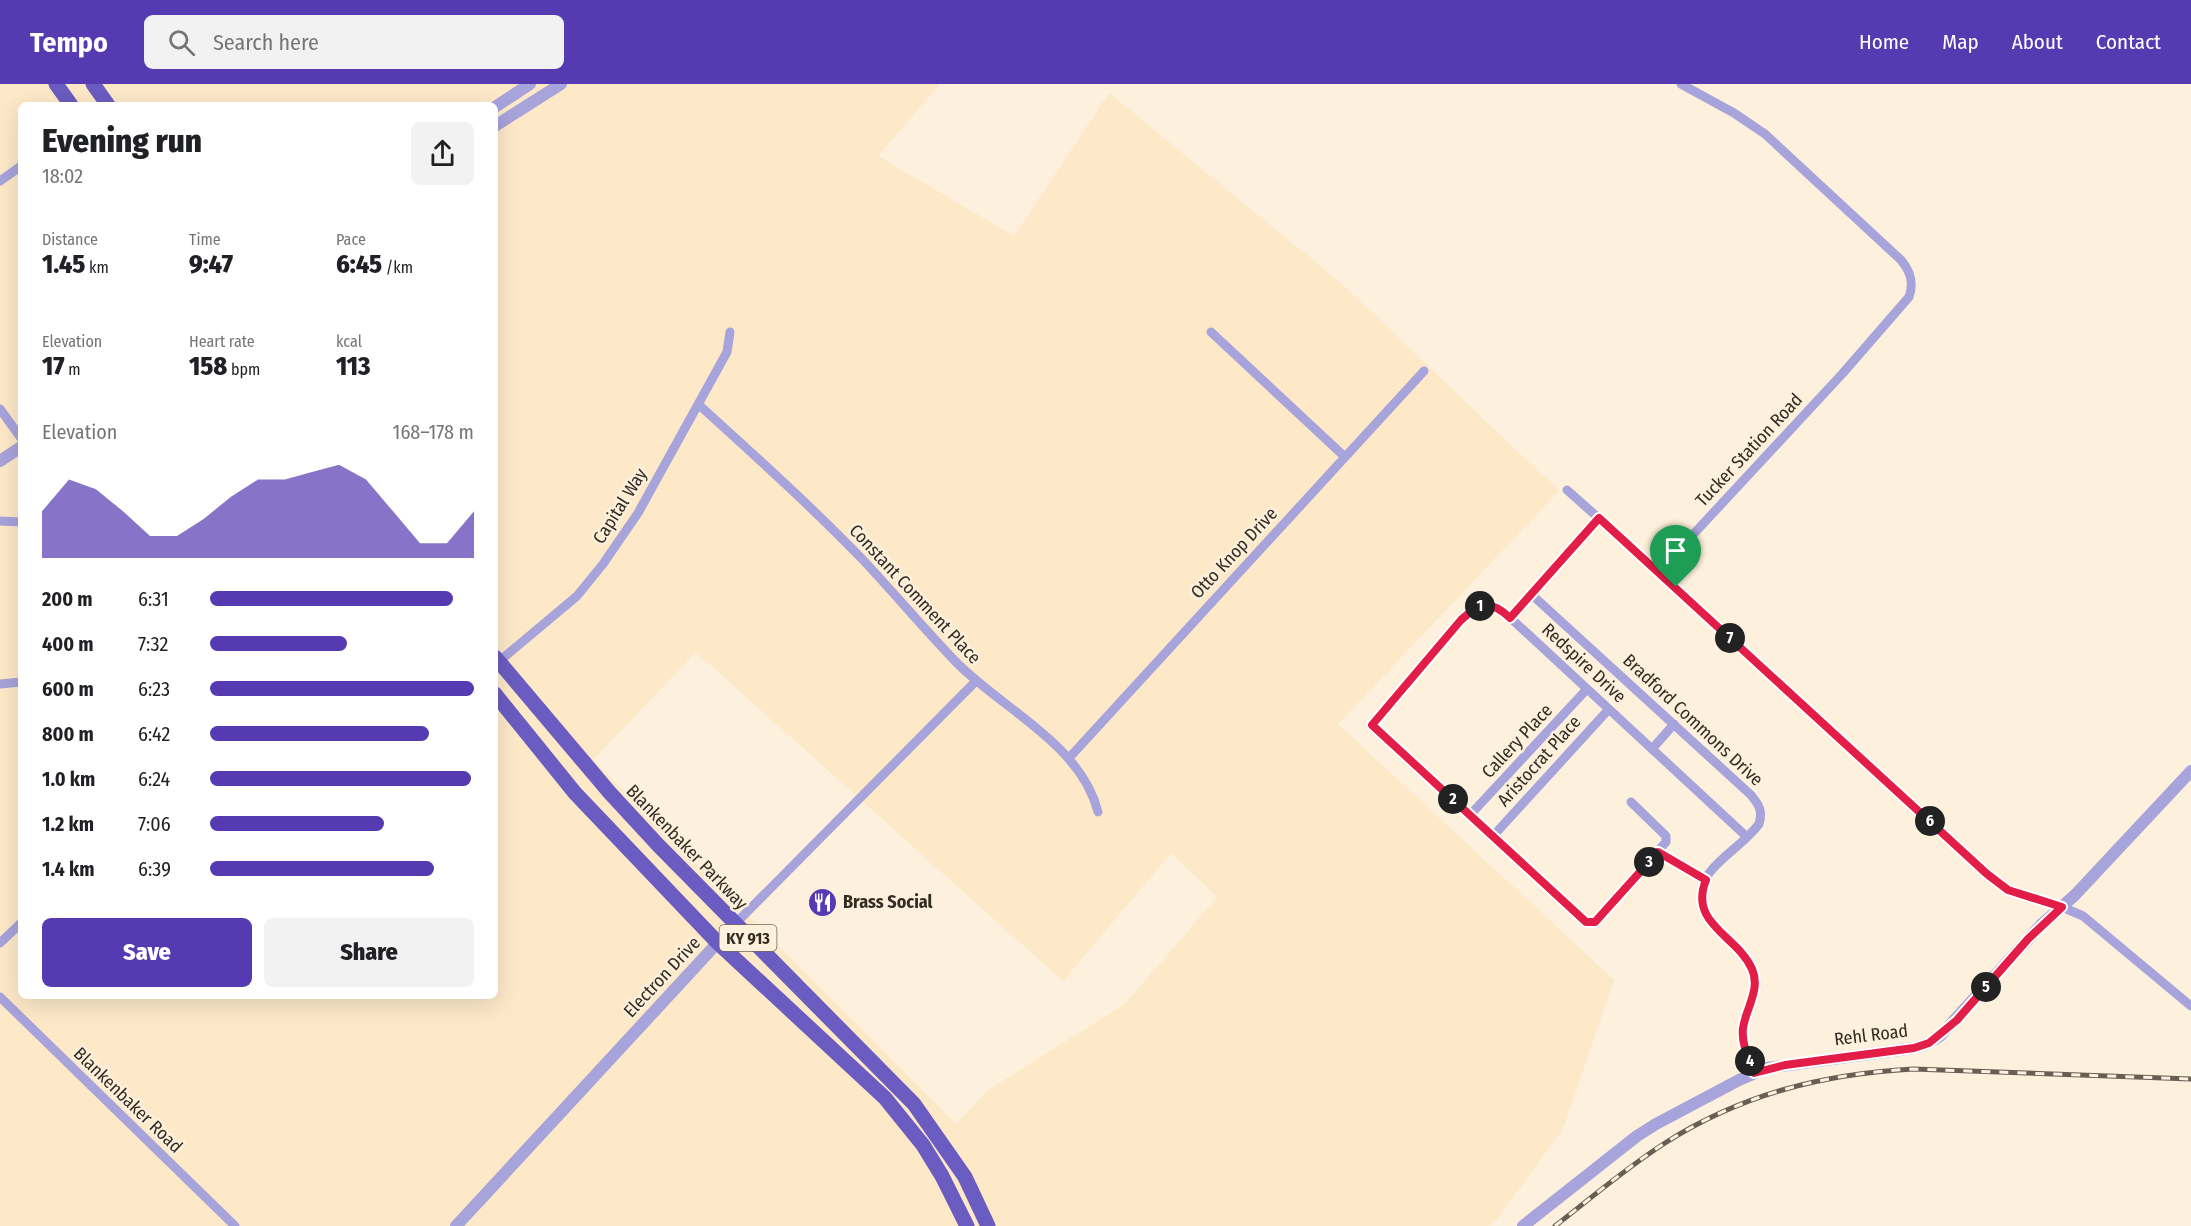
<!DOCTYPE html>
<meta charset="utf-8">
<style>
:root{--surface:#fff;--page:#f2f2f2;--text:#202124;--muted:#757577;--accent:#553ab2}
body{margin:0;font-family:"Fira Sans Condensed",sans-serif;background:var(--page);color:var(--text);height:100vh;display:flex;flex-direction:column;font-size:22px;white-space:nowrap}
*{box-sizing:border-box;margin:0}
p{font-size:20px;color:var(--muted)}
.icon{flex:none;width:33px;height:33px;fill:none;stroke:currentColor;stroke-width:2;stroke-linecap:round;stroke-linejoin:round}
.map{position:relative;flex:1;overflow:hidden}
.panel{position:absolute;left:18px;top:18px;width:480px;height:897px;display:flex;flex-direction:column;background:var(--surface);border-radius:9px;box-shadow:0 6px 24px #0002}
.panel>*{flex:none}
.pin{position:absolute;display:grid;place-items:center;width:51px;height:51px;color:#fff;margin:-62px -26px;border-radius:50% 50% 50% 0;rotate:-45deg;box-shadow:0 0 6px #0007}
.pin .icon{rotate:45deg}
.km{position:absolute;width:30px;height:30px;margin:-15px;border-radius:50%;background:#222;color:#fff;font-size:16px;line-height:30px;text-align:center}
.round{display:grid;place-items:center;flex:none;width:63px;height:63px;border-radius:9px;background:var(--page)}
.summary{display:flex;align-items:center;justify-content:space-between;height:102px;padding:0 24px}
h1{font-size:33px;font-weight:800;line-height:45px}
.metrics{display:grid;grid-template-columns:repeat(3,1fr);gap:9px;height:102px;padding:6px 24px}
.metrics div{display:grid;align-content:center}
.metrics b{font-size:26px;font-weight:800}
.metrics small{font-size:16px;font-weight:400}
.metrics p{font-size:16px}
.chart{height:168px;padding:12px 24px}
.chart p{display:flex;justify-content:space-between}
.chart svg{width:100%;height:108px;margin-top:6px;fill:var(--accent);opacity:.7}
.cta{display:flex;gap:12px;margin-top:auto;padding:12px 24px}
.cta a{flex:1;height:69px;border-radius:9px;background:var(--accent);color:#fff;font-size:24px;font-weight:800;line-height:69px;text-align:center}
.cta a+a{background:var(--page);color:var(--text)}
ul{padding:0 24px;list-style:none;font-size:20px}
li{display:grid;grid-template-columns:96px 72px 1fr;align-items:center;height:45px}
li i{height:15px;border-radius:8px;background:var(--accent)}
header{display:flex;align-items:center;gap:36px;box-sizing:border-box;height:84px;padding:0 30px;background:var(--accent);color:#fff}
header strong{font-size:28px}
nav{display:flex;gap:33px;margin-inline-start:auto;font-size:21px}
.search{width:420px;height:54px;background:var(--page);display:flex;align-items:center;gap:15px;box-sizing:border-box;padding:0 21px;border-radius:9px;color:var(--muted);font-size:22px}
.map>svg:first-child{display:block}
.built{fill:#fde8c8;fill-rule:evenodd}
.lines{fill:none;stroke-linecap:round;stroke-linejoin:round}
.minor{stroke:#a7a3db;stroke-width:9}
.tertiary{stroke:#a7a3db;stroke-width:12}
.primary{stroke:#6b5cc1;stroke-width:15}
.rail-casing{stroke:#685f54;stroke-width:5}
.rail{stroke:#fdf0dc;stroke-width:3;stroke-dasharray:9;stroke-linecap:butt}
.route-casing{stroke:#fff;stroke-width:12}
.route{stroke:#e11d48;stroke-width:8}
.labels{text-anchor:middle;stroke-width:5;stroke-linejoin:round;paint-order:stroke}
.shield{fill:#fdf0dc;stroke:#70675a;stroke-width:1.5}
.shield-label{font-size:16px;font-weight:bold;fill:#332c23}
.street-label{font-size:18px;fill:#332c23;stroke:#fdf0dc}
.poi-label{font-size:18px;font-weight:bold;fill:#332c23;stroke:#fdf0dc;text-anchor:start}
</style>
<header>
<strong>Tempo</strong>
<div class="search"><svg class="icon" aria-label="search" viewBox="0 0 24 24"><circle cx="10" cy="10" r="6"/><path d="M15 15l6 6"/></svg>Search here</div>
<nav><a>Home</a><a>Map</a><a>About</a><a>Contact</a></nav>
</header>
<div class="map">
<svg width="2191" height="1142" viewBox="0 0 2191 1142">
<rect width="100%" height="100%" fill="#fdf0dc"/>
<path class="built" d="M0,0H940L878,72L1014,152L1109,9L1343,201L1559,407L1338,640L1614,896L1563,1045L1497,1135L1489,1142H0ZM21,21H495V912H21ZM696,568L1063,897L1171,769L1217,813L1125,920L988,1006L956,1040L593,676Z"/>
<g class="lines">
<path class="minor" d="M1681,0L1734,29L1765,50L1901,176C1911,188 1914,199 1909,213L1843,289L1675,470C1667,484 1668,495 1680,508L1987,790L2009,806L2062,823L2083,832L2191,922
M0,97L21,82
M1211,248L1345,373
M698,320C754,371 811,422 864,477C895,510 924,545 956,578C1002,625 1081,660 1098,728
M0,325L21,354
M1567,406L1673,500
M0,437L21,438
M1531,510L1751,711C1759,721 1763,727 1759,740C1745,759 1724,770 1710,788C1705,793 1703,802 1702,809C1699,846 1747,858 1754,892C1758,911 1745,926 1743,945C1741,959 1749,975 1754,989
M1510,534L1599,434
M497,579L577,512L603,480L638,429L727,268L730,248
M0,600L21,598
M1652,665L1674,640
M1069,674L1424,287
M1631,718L1666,752V758L1595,838H1586L1373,641L1461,536C1478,520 1481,519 1503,527L1747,753
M1470,731L1587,605
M1494,751L1609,625
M1658,768L1706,797
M734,841L976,597
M0,859L21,839
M0,913L235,1142"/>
<path class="tertiary" d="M495,23L530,0
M495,42L561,0
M0,377L21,363
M456,1142L734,841
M1523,1142L1637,1052L1656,1040L1739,996L1767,984L1914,964L1929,959L1940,952L2042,840L2075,811L2191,687"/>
<path class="primary" d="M56,0L71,21
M93,0L108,21
M495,573L610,709L659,762L914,1020L965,1093L988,1142
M495,610L575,709L718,859L885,1014L923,1061L942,1092L967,1142"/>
<defs>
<path id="rail" d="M1555,1142C1591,1114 1626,1084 1665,1059C1742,1010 1823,990 1913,985L2191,995"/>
</defs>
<use href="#rail" class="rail-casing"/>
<use href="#rail" class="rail"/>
</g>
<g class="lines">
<defs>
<path id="route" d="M1599,434L1987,790L2008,806L2062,823L2028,855L1957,936L1929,959L1914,964L1785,981L1754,989C1749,975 1741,959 1743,944C1746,924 1761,905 1752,885C1738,852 1688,840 1706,796L1658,768L1595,838H1586L1372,641L1461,536C1479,519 1491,515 1510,534Z"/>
</defs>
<use href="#route" class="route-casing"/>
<use href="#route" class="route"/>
</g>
<defs>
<symbol id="restaurant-disc" viewBox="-11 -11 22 22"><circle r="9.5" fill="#553ab2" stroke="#fdf0dc"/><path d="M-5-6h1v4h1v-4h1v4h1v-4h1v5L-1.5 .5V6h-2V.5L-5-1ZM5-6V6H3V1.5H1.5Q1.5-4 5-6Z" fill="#fff"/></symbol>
</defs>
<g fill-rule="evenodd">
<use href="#restaurant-disc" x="806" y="802" width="33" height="33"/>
</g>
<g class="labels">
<rect class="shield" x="719.5" y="841" width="57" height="26" rx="4.5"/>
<g class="shield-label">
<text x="748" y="860">KY 913</text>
</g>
<g class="street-label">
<text transform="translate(1749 366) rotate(-47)" y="6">Tucker Station Road</text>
<text transform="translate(620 422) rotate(-58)" y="6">Capital Way</text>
<text transform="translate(1234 469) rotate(-47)" y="6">Otto Knop Drive</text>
<text transform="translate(915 510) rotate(47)" y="6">Constant Comment Place</text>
<text transform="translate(1584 579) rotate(43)" y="6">Redspire Drive</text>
<text transform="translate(1693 636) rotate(43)" y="6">Bradford Commons Drive</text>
<text transform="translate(1517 657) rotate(-47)" y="6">Callery Place</text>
<text transform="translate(1539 677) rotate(-48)" y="6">Aristocrat Place</text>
<text transform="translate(687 763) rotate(46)" y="6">Blankenbaker Parkway</text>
<text transform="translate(662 893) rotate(-47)" y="6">Electron Drive</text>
<text transform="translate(1871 951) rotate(-7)" y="6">Rehl Road</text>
<text transform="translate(128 1016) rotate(44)" y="6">Blankenbaker Road</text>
</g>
<g class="poi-label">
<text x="843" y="824">Brass Social</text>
</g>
</g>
</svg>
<div class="pin" style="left:1676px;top:503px;background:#1e9e55"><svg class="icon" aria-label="arrive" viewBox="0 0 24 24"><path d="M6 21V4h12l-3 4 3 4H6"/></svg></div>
<b class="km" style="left:1480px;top:522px">1</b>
<b class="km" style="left:1453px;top:715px">2</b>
<b class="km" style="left:1649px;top:778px">3</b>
<b class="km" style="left:1750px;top:977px">4</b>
<b class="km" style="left:1986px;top:903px">5</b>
<b class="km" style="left:1930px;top:737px">6</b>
<b class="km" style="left:1730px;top:554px">7</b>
<section class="panel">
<div class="summary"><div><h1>Evening run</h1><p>18:02</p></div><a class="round"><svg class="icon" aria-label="share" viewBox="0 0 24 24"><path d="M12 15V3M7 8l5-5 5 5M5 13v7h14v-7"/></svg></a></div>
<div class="metrics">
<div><p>Distance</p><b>1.45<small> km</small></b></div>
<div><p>Time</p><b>9:47</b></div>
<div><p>Pace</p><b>6:45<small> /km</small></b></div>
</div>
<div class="metrics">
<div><p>Elevation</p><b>17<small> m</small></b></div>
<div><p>Heart rate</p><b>158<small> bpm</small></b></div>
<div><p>kcal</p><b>113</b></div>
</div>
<div class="chart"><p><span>Elevation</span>168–178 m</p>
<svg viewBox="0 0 160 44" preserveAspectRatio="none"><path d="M0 44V25L10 12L20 16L30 25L40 35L50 35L60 28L70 19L80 12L90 12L100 9L110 6L120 12L130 25L140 38L150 38L160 25V44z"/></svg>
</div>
<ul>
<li><b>200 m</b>6:31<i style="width:92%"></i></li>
<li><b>400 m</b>7:32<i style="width:52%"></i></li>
<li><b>600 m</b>6:23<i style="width:100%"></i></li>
<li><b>800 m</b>6:42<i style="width:83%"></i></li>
<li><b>1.0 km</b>6:24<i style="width:99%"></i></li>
<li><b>1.2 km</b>7:06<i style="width:66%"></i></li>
<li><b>1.4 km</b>6:39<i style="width:85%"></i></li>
</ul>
<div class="cta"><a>Save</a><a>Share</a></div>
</section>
</div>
